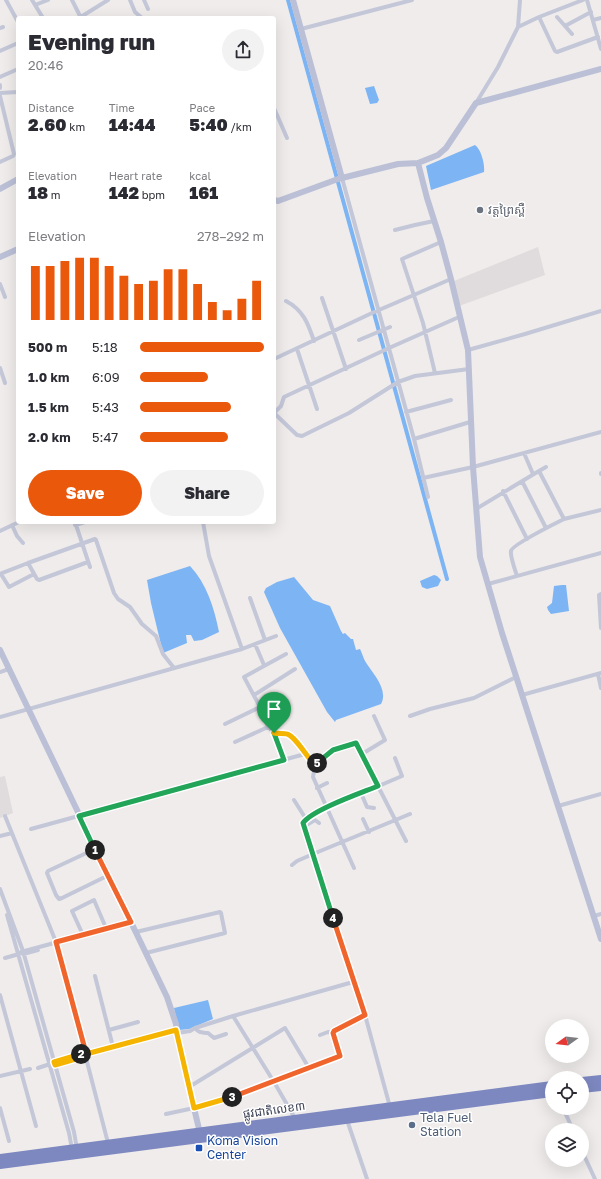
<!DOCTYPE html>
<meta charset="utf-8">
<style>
:root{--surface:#fff;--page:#f2f2f3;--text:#2b2b33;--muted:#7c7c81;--accent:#ea580c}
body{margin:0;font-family:"Golos Text","Noto Sans Khmer",sans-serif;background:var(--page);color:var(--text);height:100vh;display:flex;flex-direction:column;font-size:15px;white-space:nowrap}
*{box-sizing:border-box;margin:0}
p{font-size:13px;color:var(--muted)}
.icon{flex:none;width:22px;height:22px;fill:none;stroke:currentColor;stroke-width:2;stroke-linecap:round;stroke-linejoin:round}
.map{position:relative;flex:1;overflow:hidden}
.panel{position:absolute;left:16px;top:16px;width:260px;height:508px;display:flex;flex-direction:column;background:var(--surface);border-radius:4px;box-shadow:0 4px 16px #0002}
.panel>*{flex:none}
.needle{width:26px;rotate:255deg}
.buttons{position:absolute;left:545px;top:1019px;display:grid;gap:8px}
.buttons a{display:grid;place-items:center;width:44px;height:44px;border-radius:50%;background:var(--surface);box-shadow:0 4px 16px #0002;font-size:20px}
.pin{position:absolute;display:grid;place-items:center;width:34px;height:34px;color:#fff;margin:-41px -17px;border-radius:50% 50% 50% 0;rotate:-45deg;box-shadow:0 0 4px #0007}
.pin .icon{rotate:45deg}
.km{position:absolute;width:20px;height:20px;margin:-10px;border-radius:50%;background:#222;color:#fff;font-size:11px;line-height:20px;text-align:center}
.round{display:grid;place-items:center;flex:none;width:42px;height:42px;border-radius:21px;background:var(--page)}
.overview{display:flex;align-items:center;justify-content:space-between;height:68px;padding:0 12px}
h1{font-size:22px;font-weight:800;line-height:30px}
.figures{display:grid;grid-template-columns:repeat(3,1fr);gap:6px;height:68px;padding:4px 12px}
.figures div{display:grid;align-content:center}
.figures b{font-size:17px;font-weight:800}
.figures small{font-size:11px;font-weight:400}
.figures p{font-size:11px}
.chart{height:112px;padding:8px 12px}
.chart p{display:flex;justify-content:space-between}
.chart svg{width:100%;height:72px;margin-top:4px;stroke:var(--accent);stroke-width:6}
.action{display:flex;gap:8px;margin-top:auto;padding:8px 12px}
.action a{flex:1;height:46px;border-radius:24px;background:var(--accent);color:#fff;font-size:16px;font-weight:800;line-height:46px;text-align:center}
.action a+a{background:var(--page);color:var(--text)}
ul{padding:0 12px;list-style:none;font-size:13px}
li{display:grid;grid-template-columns:64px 48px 1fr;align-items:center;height:30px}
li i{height:10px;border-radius:5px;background:var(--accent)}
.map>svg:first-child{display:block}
.education{fill:#e0dcdd}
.water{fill:#7cb4f4}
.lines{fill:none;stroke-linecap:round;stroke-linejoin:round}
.canal{stroke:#7cb4f4;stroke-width:4}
.street{stroke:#c3c7d8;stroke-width:4}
.secondary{stroke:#bbc0d7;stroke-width:6}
.highway{stroke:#7d88c0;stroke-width:8}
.split-1-casing{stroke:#fff;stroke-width:8}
.split-2-casing{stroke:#fff;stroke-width:8}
.split-3-casing{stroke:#fff;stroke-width:8}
.split-4-casing{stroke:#fff;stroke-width:8}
.split-5-casing{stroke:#fff;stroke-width:8}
.split-6-casing{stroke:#fff;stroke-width:8}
.split-1{stroke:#22a559;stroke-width:5}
.split-2{stroke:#f0652b;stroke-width:5}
.split-3{stroke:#f5b400;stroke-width:5}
.split-4{stroke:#f0652b;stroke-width:5}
.split-5{stroke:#22a559;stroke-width:5}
.split-6{stroke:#f5b400;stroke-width:5}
.worship-dot{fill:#6b7280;stroke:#fff;stroke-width:1.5}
.service-dot{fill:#5c6f8a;stroke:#fff;stroke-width:1.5}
.transit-dot{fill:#1a4fb4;stroke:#fff;stroke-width:1.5}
.labels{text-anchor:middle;stroke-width:3;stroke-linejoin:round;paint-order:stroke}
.worship-label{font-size:12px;fill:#5b616d;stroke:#fff;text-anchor:start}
.street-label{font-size:12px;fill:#42475a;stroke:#fff}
.service-label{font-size:12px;fill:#4e5e75;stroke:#fff;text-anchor:start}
.transit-label{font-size:12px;fill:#164399;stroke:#fff;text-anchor:start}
</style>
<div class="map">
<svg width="601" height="1179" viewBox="0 0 601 1179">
<rect width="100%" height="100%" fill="#efeceb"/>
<path class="education" d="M538,247L545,275L459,306L454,281Z
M5,776L13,813L0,818V777Z"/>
<path class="water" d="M374,86L379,100L377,103L370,104L365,88Z
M475,145C481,149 485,164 484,172L431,190L426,166Z
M190,566C207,584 214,608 219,632L202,640L194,641L191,635H186L187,643L163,653L151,603L147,580Z
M434,575L437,576L441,580L438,586L427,589L422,587L420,581Z
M294,577L313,600L330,606L341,631L343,634L345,633L351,639H353L356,650L360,649C362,653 363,657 365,661C372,673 389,689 381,704L336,720L335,722L327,712L280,628L264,592L266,588L277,582Z
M562,585H566L569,611L551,614L548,610L547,607L552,603L554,586Z
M208,1000L213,1019L189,1029L179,1030L174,1008Z"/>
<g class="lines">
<path class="canal" d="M288,0L447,579"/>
<path class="street" d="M6,0L18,22
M32,0L43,18
M72,0L81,18
M130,0L135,12L142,18
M144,0L148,9
M587,0L601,49
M35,5L48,0
M539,17L555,51L557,52L598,37
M557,17L565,26
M79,18L108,0
M593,20L601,18
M518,27L539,17L583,0
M0,28L3,27
M301,29L412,0
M572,34L565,26L591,12
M0,51L18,43
M0,77L18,69
M0,85V88
M0,93L18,92
M0,96L14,154L13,156L0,162
M476,103L498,67L518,27L520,0
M274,108L287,138
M342,178L414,439L470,422
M395,230L415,225L434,221
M0,284L5,297
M322,298L346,369
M286,301C303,310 308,323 314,341
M359,340L390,327
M297,349L317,409
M468,350L525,334L601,311
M274,359L372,313L451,279
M0,368L5,383
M435,373L423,323L402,259L441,242
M406,412L451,400
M274,413L297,435L302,436L349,413L398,382L415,376L469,369
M274,413L281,406L284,397L389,348L459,317
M414,439L428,497
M524,453L533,474
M539,471L546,467
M601,473V474
M423,478L473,467L601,432
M522,481L546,528
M503,491L527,539
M476,509L539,471L564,519C556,523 512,545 511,551C510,556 515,570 517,576
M564,519L601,510
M75,522L90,567
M203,522L209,556L242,649
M12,525L17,536L23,543
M75,525L85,522
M0,531L19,522
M28,563L95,539L96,540L114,593L118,599L130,607L142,624L156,636L163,654L174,668
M0,574L28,563L37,579L39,580L88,562
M1,574L9,587L34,574
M488,584L601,553
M601,594L599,595L601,628
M250,598L265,640
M255,644L264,665
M286,654L244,677L260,707L268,727L275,733L287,734L293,738L298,743L305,754
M0,672L9,669
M598,674L601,688
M254,695L295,669
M522,695L601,673
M410,716L430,709L474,698L516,677
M0,717L242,649L276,636
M225,724L260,707
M275,733L284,760
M235,742L268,727
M362,754L385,740L374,716
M317,788L327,783
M361,793L367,807L374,808
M294,800L306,819
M558,806L601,794
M5,816L56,942L108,1143
M363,819L369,832
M303,827L315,820L319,823
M31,829L305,754L315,765
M0,836L12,833
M95,849L48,871L47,873L56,895L59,899L62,898L109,875
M292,865L297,861L313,854L303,827V823L306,818L318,812L402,776L395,758
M354,868L313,777L315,765L333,750L356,743L406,841
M0,889L23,951L74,1132L77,1149
M7,915L69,1133L72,1149
M594,916L601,914
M136,932L220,912L221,913L225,933L146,953
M83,935L72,911L94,900L106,928
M21,952L131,922
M23,954L38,950
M5,958L19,954
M95,976L113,1047
M0,995L36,1126
M233,1016L353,982
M195,1028C200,1034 202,1032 208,1033L214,1038L226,1034
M109,1030L138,1022
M177,1033L190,1031L195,1028L233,1016L274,1082L296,1120
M320,1035L328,1032L333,1033
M86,1054L177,1030
M53,1062L86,1053
M53,1065L86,1056
M38,1068L50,1064
M0,1076L30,1069
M189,1087L285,1028L309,1068
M390,1107L365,1015L313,854L410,814
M0,1108L9,1141
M563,1108L573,1130
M166,1114L194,1108L232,1097L338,1058L340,1056V1054L333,1033L334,1031L365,1015
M347,1120L367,1179
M582,1151L595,1179"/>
<path class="secondary" d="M293,0L342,178
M418,163L427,198L441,242L451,279L468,350L473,467L480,557L502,633L601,939
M0,189L18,179
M274,200L278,201L338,179L398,164L418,163L438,155L446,148L476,103L601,69
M0,257L18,249
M0,650L167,997L176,1024L178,1042L200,1133"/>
<path class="highway" d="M582,1081L601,1079
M582,1089L601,1087
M0,1158L552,1085
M0,1165L552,1093"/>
</g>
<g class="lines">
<defs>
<path id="split-1" d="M95,850L79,816L284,760L274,733"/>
<path id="split-2" d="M81,1054L86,1053L56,942L131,922L95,850"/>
<path id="split-3" d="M81,1054L54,1062L55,1065L86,1056V1054L176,1030L194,1108L232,1097"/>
<path id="split-4" d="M232,1097L340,1056L333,1033L334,1031L365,1015L333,918"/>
<path id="split-5" d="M317,763L333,750L356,743L378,786C361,793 312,810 303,823L333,918"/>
<path id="split-6" d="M274,733C278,734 284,733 287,734C295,736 308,758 315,766L317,763"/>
</defs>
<use href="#split-1" class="split-1-casing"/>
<use href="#split-2" class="split-2-casing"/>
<use href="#split-3" class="split-3-casing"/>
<use href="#split-4" class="split-4-casing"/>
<use href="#split-5" class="split-5-casing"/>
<use href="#split-6" class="split-6-casing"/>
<use href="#split-1" class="split-1"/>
<use href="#split-2" class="split-2"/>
<use href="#split-3" class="split-3"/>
<use href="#split-4" class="split-4"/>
<use href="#split-5" class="split-5"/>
<use href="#split-6" class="split-6"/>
</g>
<circle class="worship-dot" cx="480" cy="210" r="4"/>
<circle class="service-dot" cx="412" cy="1125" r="4"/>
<rect class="transit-dot" x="195" y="1144" width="8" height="8" rx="2"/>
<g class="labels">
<g class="worship-label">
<text x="488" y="214">វត្តព្រៃស្ពឺ</text>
</g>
<g class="street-label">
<text transform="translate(274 1110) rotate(-8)" y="4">ផ្លូវជាតិលេខ៣</text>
</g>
<g class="service-label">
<text x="420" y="1122">Tela Fuel<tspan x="420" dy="14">Station</tspan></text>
</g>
<g class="transit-label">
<text x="207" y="1145">Koma Vision<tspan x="207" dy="14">Center</tspan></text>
</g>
</g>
</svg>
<div class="buttons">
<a><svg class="needle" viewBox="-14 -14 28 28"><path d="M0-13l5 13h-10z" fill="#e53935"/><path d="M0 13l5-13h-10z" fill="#7c7c81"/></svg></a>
<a><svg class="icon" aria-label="locate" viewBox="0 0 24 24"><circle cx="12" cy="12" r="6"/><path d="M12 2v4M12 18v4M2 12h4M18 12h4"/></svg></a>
<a><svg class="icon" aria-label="layers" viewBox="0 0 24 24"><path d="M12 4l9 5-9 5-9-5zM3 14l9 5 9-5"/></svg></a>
</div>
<div class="pin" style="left:274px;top:733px;background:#1e9e55"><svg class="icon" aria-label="arrive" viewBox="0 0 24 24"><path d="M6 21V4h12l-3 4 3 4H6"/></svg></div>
<b class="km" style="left:95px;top:850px">1</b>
<b class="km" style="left:81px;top:1054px">2</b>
<b class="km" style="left:232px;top:1097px">3</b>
<b class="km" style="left:333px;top:918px">4</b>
<b class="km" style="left:317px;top:763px">5</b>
<section class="panel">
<div class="overview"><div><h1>Evening run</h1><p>20:46</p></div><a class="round"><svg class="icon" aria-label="share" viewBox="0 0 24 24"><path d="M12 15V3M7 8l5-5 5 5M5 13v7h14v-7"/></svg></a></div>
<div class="figures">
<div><p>Distance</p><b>2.60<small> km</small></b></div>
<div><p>Time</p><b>14:44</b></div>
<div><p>Pace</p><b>5:40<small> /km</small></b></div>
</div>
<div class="figures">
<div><p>Elevation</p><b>18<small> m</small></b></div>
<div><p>Heart rate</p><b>142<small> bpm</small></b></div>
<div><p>kcal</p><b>161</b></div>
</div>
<div class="chart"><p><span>Elevation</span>278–292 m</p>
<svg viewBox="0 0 160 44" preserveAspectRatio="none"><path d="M5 44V11M15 44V11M25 44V8M35 44V6M45 44V6M55 44V11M65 44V17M75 44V22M85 44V20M95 44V13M105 44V13M115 44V22M125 44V33M135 44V38M145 44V31M155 44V20"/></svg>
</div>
<ul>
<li><b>500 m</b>5:18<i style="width:100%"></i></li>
<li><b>1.0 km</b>6:09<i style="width:55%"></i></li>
<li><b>1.5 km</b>5:43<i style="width:73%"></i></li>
<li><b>2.0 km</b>5:47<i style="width:71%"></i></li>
</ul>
<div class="action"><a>Save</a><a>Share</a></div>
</section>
</div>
